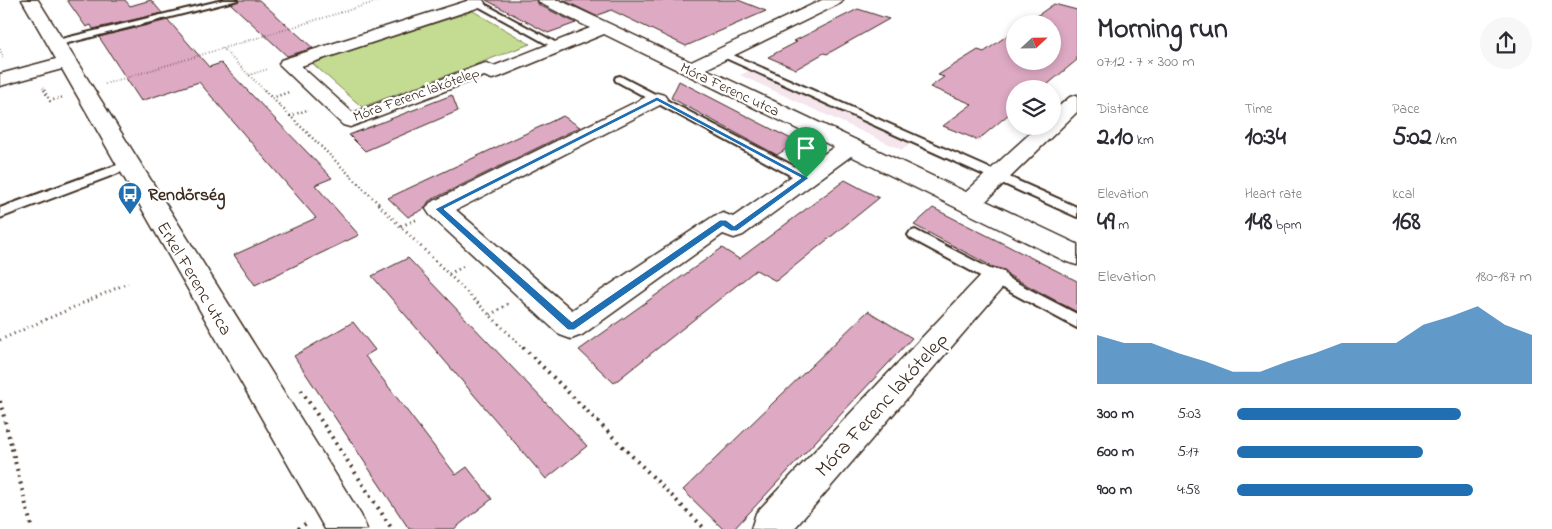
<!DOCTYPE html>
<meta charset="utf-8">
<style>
:root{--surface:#fff;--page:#f7f7f7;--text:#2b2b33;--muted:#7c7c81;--accent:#1f6fb2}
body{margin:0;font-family:"Indie Flower",sans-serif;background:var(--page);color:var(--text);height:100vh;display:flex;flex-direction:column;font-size:19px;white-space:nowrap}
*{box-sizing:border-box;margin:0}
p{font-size:16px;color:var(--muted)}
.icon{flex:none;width:28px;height:28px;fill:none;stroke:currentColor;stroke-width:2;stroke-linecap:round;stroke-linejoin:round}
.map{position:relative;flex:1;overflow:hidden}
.drawer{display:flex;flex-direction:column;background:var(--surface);width:475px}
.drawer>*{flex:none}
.needle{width:32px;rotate:68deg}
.controls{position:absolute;left:1006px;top:15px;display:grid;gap:10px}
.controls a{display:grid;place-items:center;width:55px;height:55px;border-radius:50%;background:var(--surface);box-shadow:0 2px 8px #0003;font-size:25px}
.pin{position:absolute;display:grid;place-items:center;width:42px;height:42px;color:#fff;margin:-51px -21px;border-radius:50% 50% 50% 0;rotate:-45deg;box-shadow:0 0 5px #0007}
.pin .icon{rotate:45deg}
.round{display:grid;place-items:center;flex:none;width:52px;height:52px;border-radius:26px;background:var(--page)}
.summary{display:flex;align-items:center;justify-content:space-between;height:85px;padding:0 20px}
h1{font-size:28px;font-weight:700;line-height:38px}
.figures{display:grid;grid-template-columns:repeat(3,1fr);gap:8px;height:85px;padding:5px 20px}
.figures div{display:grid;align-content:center}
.figures b{font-size:25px;font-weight:700}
.figures small{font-size:14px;font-weight:400}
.figures p{font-size:14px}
.chart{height:140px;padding:10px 20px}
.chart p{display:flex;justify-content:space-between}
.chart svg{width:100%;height:90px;margin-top:5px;fill:var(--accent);opacity:.7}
ul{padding:0 20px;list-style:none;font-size:16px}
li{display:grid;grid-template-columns:80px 60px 1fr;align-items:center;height:38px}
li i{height:12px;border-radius:6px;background:var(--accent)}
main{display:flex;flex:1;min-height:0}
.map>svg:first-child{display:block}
.built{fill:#f5e5ed}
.green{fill:#c4dc92;stroke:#808358}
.building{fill:#dda9c3;stroke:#3b2a1e}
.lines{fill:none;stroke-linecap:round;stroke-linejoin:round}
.service-casing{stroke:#3b2a1e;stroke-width:4}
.minor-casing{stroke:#3b2a1e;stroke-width:3}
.path-far3{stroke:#3b2a1e;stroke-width:2;stroke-dasharray:0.5 2.5;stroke-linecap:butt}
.path-far2{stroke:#3b2a1e;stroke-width:2.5;stroke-dasharray:1 3;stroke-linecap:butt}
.path-far1{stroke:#3b2a1e;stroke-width:3;stroke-dasharray:1 4;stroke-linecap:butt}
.path{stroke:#3b2a1e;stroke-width:4;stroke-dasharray:2 5;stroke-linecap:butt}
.service{fill:#fff;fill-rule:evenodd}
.minor{fill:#fff;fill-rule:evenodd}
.route{fill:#1f6fb2;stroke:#fff;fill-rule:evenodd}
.labels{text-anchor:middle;stroke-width:4.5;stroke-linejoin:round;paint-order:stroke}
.far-street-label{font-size:15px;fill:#3b2a1e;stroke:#fff}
.poi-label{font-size:18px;font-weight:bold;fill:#3b2a1e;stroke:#fff;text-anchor:start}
.street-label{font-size:18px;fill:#3b2a1e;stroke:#fff}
.near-street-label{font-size:21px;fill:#3b2a1e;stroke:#fff}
</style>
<main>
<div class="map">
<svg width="1077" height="529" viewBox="0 0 1077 529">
<rect width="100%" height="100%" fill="#fff"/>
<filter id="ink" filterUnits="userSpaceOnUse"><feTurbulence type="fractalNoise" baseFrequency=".02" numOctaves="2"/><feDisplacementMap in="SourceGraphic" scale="10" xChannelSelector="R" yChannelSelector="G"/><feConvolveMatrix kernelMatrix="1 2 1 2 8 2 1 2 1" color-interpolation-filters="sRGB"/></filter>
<g filter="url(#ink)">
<path class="built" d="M749,71L911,144L902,150L740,75Z"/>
<path class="green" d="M473,11L530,44L362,107L312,63Z"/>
<path class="building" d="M67,0H125L130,6L151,0L162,13L93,29L91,25L86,27Z
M240,0H259L313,48L287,56L231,4Z
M486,0H536L539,5L576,23L548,33Z
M563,0H738L766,11L686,46L611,10L596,16Z
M1054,4L1077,10V60L1042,89H1015V109L978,140L943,126L972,104L930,87L944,77L938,75L978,50L984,52L1015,30V61H1052V24H1025Z
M858,9L889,19L827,54L824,53L796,69L768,57L797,42L794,41Z
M168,20L209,67L221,63L332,178L315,185L359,235L255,285L234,255L316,218L199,82L141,101L99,37Z
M679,81L754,120L797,142L777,155L671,98Z
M452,95L458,111L365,151L349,135Z
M563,116L580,127L429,201L424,209L408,217L388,198Z
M845,180L879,198L776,281L756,270L614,383L579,350L722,248L739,259Z
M933,208L1077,281V312L1008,275L1005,270L993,267L914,225Z
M408,258L587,446L546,479L372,276Z
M868,311L912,338L734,529H723L683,490Z
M353,322L375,350L365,356L456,475L467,467L492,499L454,529H409L294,356Z"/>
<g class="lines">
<defs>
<path id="service" d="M223,0H238L56,46L51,43L53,41Z
M467,0H477L564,47L562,49H556Z
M724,51L1077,207V217L721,56V52Z
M620,76L811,175L812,178L811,181H801L616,81L615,79L616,77Z
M128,161L132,162L134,165L132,168L0,218V208Z
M915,230L1077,314V328L910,238L908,235L910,232Z"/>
<path id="minor" d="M22,0H38L361,515L367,529H325L62,69L0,86V74L56,59Z
M470,0H483L485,3L483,6L301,66L353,113L479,65L486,63L494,66L590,28L540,3L538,0H559L691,62L822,0H843L841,3L706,69L966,192L1038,126H1052V112L1070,97L1077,95V112L986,201L1077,244V265L1067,262L851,156L743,235L734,238L723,234L582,335L571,339L560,335L430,215L426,209L430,203L650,95L657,93L664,95L667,99L664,103L456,210L572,310L714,216L723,213L733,217L834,147L604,34L499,77L492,79L484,76L350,127L343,125L279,64L281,60Z
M994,269L1004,272L1008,279L1004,286L794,529H751L756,513L984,272Z"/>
</defs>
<use href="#service" class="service-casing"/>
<use href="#minor" class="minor-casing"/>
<path class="path-far3" d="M222,48L265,91
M0,49L4,60
M249,75L268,69
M105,84L382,0
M43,88L45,91"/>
<path class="path-far2" d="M44,90L50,101L63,97
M264,90L380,205
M272,98L289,92
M290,116L307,110"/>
<path class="path-far1" d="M378,204L524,349
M401,226L418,219
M449,274L466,265
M490,315L508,304
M0,340L128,283"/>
<path class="path" d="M523,347L705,529
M301,390L392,529
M0,401L32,529
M298,529L308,522"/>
<use href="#service" class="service"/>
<use href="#minor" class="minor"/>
</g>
</g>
<path class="route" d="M657,97L809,178L737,231H731L723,226L574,330H568L435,209ZM657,101L801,178L734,226L726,220H720L572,322L444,209Z"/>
<defs>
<symbol id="bus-pin" viewBox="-11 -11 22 30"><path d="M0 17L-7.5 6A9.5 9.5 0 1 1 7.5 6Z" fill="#1f6fb2" stroke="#fff"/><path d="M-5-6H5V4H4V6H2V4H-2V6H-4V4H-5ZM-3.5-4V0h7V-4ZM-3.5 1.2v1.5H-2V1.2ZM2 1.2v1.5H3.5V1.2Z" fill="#fff"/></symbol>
</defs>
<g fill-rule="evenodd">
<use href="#bus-pin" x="116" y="180" width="28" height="38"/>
</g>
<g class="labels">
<g class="far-street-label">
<text transform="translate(730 89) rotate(25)" y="5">Móra Ferenc utca</text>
<text transform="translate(416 94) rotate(-20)" y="5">Móra Ferenc lakótelep</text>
</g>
<g class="poi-label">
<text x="148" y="200">Rendőrség</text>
</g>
<g class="street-label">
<text transform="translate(195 278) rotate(59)" y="6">Erkel Ferenc utca</text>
</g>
<g class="near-street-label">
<text transform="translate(881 404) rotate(-48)" y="7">Móra Ferenc lakótelep</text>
</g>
</g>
</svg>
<div class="controls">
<a><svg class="needle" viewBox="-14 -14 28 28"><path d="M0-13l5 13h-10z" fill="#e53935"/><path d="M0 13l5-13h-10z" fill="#7c7c81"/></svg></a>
<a><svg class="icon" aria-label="layers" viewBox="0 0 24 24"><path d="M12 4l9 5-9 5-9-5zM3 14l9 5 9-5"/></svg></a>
</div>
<div class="pin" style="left:806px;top:178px;background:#1e9e55"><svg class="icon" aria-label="arrive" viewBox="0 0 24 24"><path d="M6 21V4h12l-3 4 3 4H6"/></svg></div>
</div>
<section class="drawer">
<div class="summary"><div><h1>Morning run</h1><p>07:12 · 7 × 300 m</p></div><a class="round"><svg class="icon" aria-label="share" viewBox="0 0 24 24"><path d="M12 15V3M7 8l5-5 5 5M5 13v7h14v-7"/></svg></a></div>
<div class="figures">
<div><p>Distance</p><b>2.10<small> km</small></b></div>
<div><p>Time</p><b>10:34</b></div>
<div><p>Pace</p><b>5:02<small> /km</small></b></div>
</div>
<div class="figures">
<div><p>Elevation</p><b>49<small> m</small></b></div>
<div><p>Heart rate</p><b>148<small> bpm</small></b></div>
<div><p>kcal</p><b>168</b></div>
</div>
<div class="chart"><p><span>Elevation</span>180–187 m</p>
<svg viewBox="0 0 160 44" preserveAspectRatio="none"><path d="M0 44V20L10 24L20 24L30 29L40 33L50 38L60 38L70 33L80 29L90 24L100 24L110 24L120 15L130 11L140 6L150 15L160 20V44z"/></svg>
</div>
<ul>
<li><b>300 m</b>5:03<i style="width:76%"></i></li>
<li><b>600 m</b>5:17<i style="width:63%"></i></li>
<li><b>900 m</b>4:58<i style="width:80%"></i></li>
</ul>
</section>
</main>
